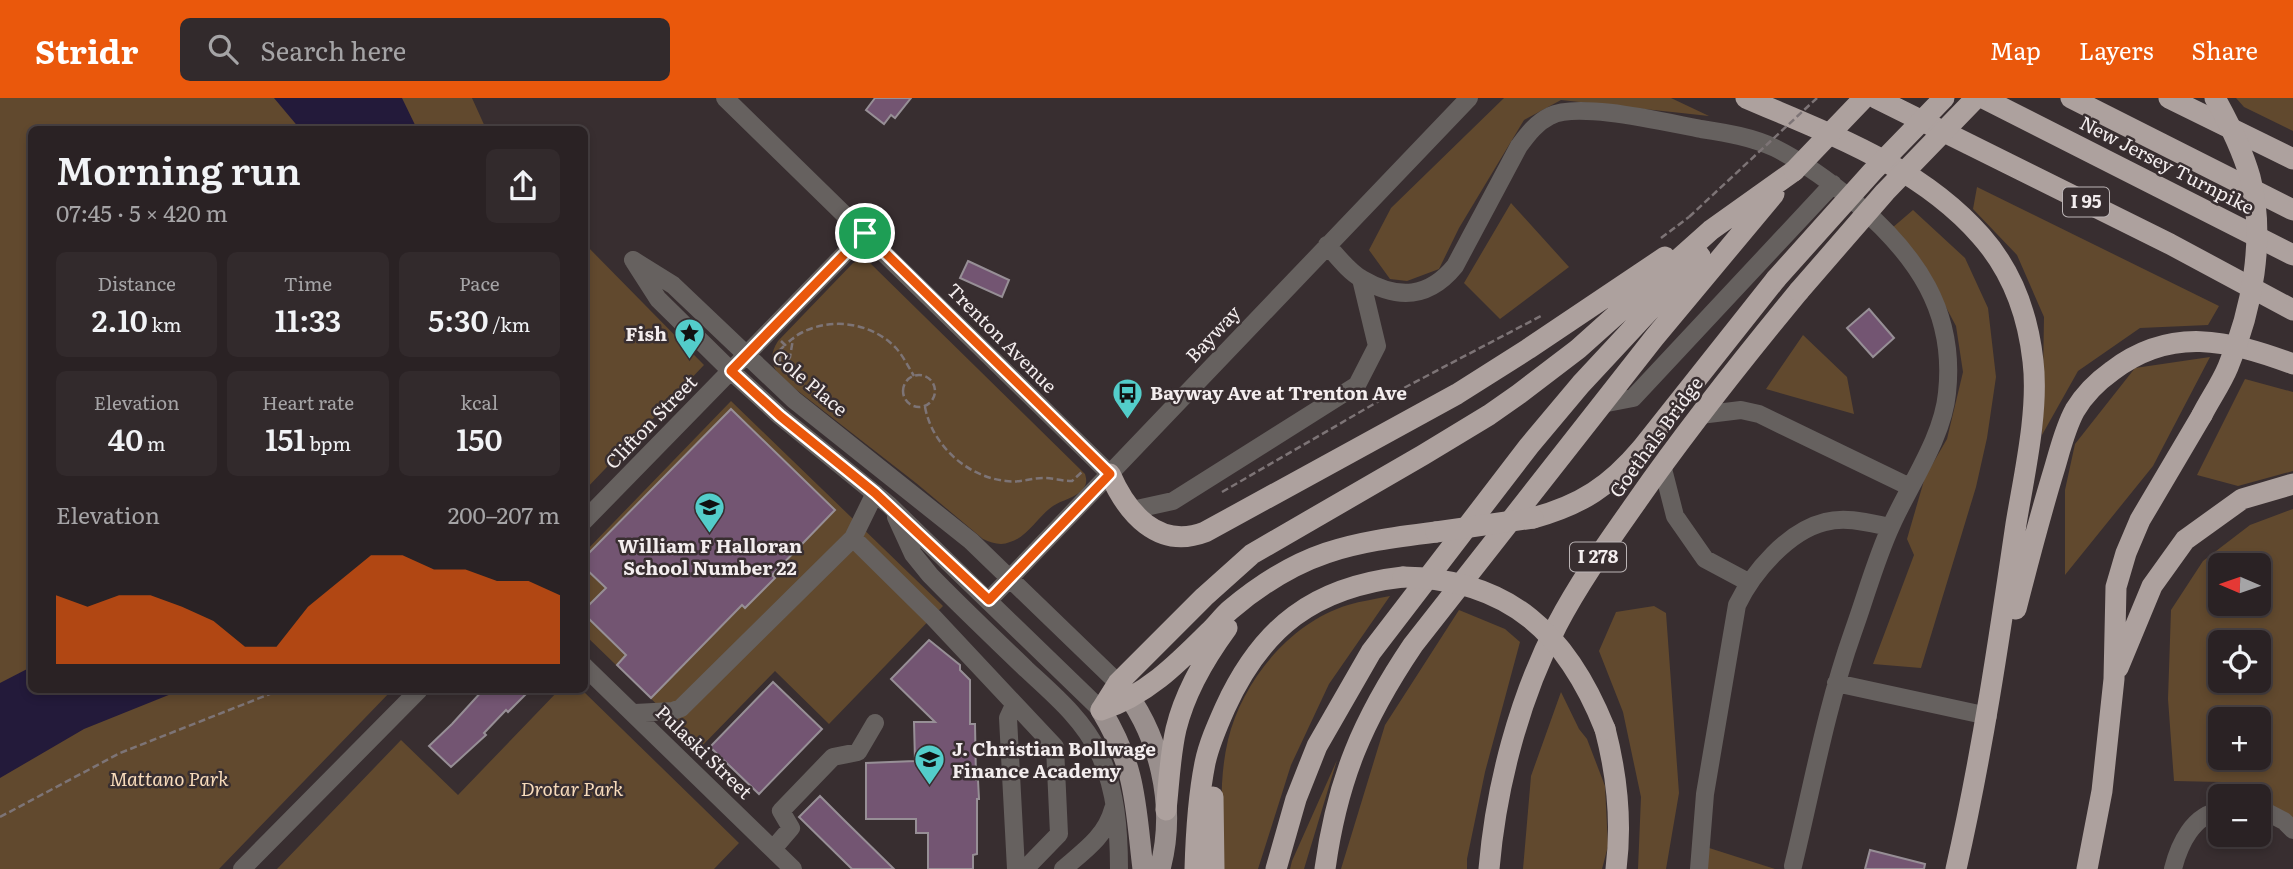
<!DOCTYPE html>
<meta charset="utf-8">
<style>
:root{--surface:#2a2224;--page:#322a2c;--text:#f1f3f6;--muted:#a5a4a6;--line:#463f41;--accent:#ea580c}
body{margin:0;font-family:Literata,serif;background:var(--page);color:var(--text);height:100vh;display:flex;flex-direction:column;font-size:26px;white-space:nowrap}
*{box-sizing:border-box;margin:0}
p{font-size:23px;color:var(--muted)}
.icon{flex:none;width:38px;height:38px;fill:none;stroke:currentColor;stroke-width:2;stroke-linecap:round;stroke-linejoin:round}
.map{position:relative;flex:1;overflow:hidden}
.panel{position:absolute;left:28px;top:28px;width:560px;height:567px;display:flex;flex-direction:column;background:var(--surface);border-radius:10px;box-shadow:0 4px 10px #0003,0 0 0 2px var(--line)}
.panel>*{flex:none}
.needle{width:46px;rotate:272deg}
.tools{position:absolute;left:2208px;top:455px;display:grid;gap:14px}
.tools a{display:grid;place-items:center;width:63px;height:63px;border-radius:10px;background:var(--surface);box-shadow:0 4px 10px #0003,0 0 0 2px var(--line);font-size:35px}
.pin{position:absolute;display:grid;place-items:center;width:60px;height:60px;color:#fff;margin:-30px;border:4px solid #fff;border-radius:50%;box-shadow:0 2px 7px #0007}
.round{display:grid;place-items:center;flex:none;width:74px;height:74px;border-radius:10px;background:var(--page)}
.summary{display:flex;align-items:center;justify-content:space-between;height:119px;padding:0 28px}
h1{font-size:38px;font-weight:600;line-height:52px}
.stats{display:grid;grid-template-columns:repeat(3,1fr);gap:10px;height:119px;padding:7px 28px}
.stats div{display:grid;align-content:center;border-radius:10px;background:var(--page);text-align:center}
.stats b{font-size:30px;font-weight:600}
.stats small{font-size:19px;font-weight:400}
.stats p{font-size:19px}
.chart{height:196px;padding:14px 28px}
.chart p{display:flex;justify-content:space-between}
.chart svg{width:100%;height:126px;margin-top:7px;fill:var(--accent);opacity:.7}
header{display:flex;align-items:center;gap:42px;box-sizing:border-box;height:98px;padding:0 35px;background:var(--accent);color:#fff}
header strong{font-size:33px}
nav{display:flex;gap:38px;margin-inline-start:auto;font-size:24px}
.search{width:490px;height:63px;background:var(--page);display:flex;align-items:center;gap:18px;box-sizing:border-box;padding:0 24px;border-radius:10px;color:var(--muted);font-size:26px}
.map>svg:first-child{display:block}
.green{fill:#61492e;fill-rule:evenodd}
.water{fill:#231a3a}
.building{fill:#735572;stroke:#978f96;stroke-width:2}
.lines{fill:none;stroke-linecap:round;stroke-linejoin:round}
.path{stroke:#7d7476;stroke-width:2.5;stroke-dasharray:7 3.5;stroke-linecap:butt}
.minor{stroke:#66615f;stroke-width:18}
.major{stroke:#998f8d;stroke-width:21}
.highway{stroke:#ada19e;stroke-width:21}
.path-bridge{stroke:#7d7476;stroke-width:2.5;stroke-dasharray:7 3.5;stroke-linecap:butt}
.highway-bridge{stroke:#ada19e;stroke-width:21}
.route-casing{stroke:#fff;stroke-width:14}
.route{stroke:#ea580c;stroke-width:9}
.labels{text-anchor:middle;stroke-width:5;stroke-linejoin:round;paint-order:stroke}
.shield{fill:#382e30;stroke:#bbb4b5;stroke-width:2}
.shield-label{font-size:18px;font-weight:bold;fill:#f3edee}
.street-label{font-size:19px;fill:#f3edee;stroke:#382e30}
.poi-label{font-size:19px;font-weight:bold;fill:#f3edee;stroke:#382e30;text-anchor:start}
.park-label{font-size:19px;font-style:italic;fill:#f8dbbb;stroke:#382e30}
</style>
<header>
<strong>Stridr</strong>
<div class="search"><svg class="icon" aria-label="search" viewBox="0 0 24 24"><circle cx="10" cy="10" r="6"/><path d="M15 15l6 6"/></svg>Search here</div>
<nav><a>Map</a><a>Layers</a><a>Share</a></nav>
</header>
<div class="map">
<svg width="2293" height="771" viewBox="0 0 2293 771">
<rect width="100%" height="100%" fill="#382e30"/>
<path class="green" d="M0,0H472L486,31L32,32V592H392L219,771H0Z
M1504,0H1671L1709,18L1561,2L1524,22L1459,130L1439,171L1407,183L1390,181L1369,152L1391,110Z
M2236,0H2293V33L2244,9Z
M1977,89L2219,208L2208,227L2140,230L2078,273L2042,337L2044,219L2017,157L1973,111Z
M1511,105L1569,169L1500,221L1464,185Z
M1913,112L1965,160L1988,210L1996,279L1987,340L1976,389L1921,570L1873,566L1914,457L1907,441L1925,379L1947,341L1963,274L1956,228L1925,170L1892,130Z
M585,146L704,267L585,392H584Z
M858,163L870,165L1085,376C1087,383 1087,386 1082,392C1075,400 1062,402 1053,408C1038,418 1028,439 1010,444C1001,448 992,445 983,441L916,385L780,279C771,266 769,257 778,243L853,165Z
M1803,237L1847,279L1854,316L1766,291Z
M2210,259L2153,368L2065,477V392L2075,346L2135,270Z
M2245,281L2293,294V373L2238,388L2197,377Z
M731,303L943,508L829,626L775,573L701,649L585,537L584,455Z
M2293,411V723L2259,698L2221,684L2174,683L2168,601L2171,512L2203,463L2250,427ZM2221,467H2259V506H2221ZM2221,544H2259V583H2221ZM2221,621H2259V660H2221Z
M1390,498L1329,586L1291,667L1258,771H1224C1222,729 1218,684 1228,642C1242,584 1289,525 1348,507C1361,503 1376,501 1390,498Z
M1654,508L1666,515L1679,695L1666,771H1638L1641,699L1623,614L1599,553L1616,514Z
M1459,512L1505,531L1520,544L1485,674L1467,761V771H1341L1385,627Z
M559,592H582L739,745L714,771H277L401,642L458,697Z
M1561,594L1579,631L1587,641L1605,688L1608,748L1602,771H1523L1531,678Z
M1337,662L1304,771H1290L1292,763Z
M1706,749L1775,771H1704Z"/>
<path class="water" d="M274,0H402L417,31H300Z
M31,569L32,592H181L84,631L0,680V585Z"/>
<path class="building" d="M875,0H911L895,20L891,17L884,26L866,12Z
M968,163L1009,182L1002,199L960,180Z
M1869,211L1894,240L1873,259L1847,230Z
M731,311L835,412L772,477L775,480L745,510L742,507L651,600L617,567L626,557L584,516V512L606,490L584,469V460Z
M929,542L960,567V572L970,582V626H975L976,682H978L979,701H977V756L973,757V771H928V735H916V721H866V665L915,663L914,624H935L891,581Z
M773,584L822,631L759,696L710,649Z
M483,592H530L508,614L506,612L484,635L486,637L451,669L429,648L452,626Z
M820,698L843,721L894,771H852L799,719Z
M1870,752L1925,766L1924,771H1865Z"/>
<g class="lines">
<path class="path" d="M1661,140L1689,119
M781,243L785,247C791,242 796,237 803,234C833,219 872,225 896,250C903,258 908,268 914,278
M780,264V252L784,248
M783,271L790,259L793,241
M903 293a16 16 0 1 1 32 0a16 16 0 1 1-32 0Z
M925,309C932,347 967,379 1006,383C1019,385 1031,380 1044,380C1053,380 1062,383 1072,383L1083,373
M1222,394L1379,303L1541,218
M0,719L120,655L280,592"/>
<path class="minor" d="M725,0L1110,376
M1327,147C1337,158 1349,174 1362,181C1398,202 1429,200 1455,168L1519,48C1528,36 1536,25 1550,18C1578,3 1668,25 1701,31C1727,35 1752,39 1775,50C1805,65 1832,85 1857,106C1916,157 1956,213 1947,295C1943,339 1910,386 1892,426C1876,460 1866,498 1853,534C1826,610 1812,690 1793,768
M633,162L658,201L731,273L780,318L889,407L1101,612
M633,162L673,187L794,302L971,443L1118,585
M1602,306L1633,300L1833,86
M1700,317L1741,312L1759,316L1910,389
M1662,367L1675,418L1705,461L1748,484
M875,395L853,440L934,520L1055,649L1059,736L1025,771
M1132,412L1173,403L1357,287L1377,248L1361,181
M896,419L913,456L930,477C961,509 994,540 1026,571C1053,596 1083,621 1099,655C1116,691 1119,732 1119,771
M584,423L865,135
M989,502L1469,0
M584,568L793,771
M1836,585L1988,618
M1014,607L1008,620L1016,771
M635,615L673,613L681,610L853,440
M2259,710L2284,723L2293,732
M773,751L791,730L781,713L833,659L858,654L875,625
M242,771L419,592
M1063,771C1084,753 1106,738 1113,711
M1699,771L1705,696L1737,507C1753,474 1788,433 1825,424C1846,418 1870,425 1890,429
M2173,771C2179,747 2193,716 2221,713"/>
<path class="major" d="M1119,585C1160,636 1177,707 1160,771
M1101,612C1137,671 1135,706 1143,771"/>
<path class="highway" d="M1746,0C1829,36 1920,68 1981,138C2012,173 2028,218 2033,263C2039,313 2024,377 2016,426C1999,542 1982,657 1956,771
M1876,0L2170,146L2293,212
M1983,0L2293,157
M2071,0L2293,112
M2169,0L2293,61
M1110,376C1127,415 1158,452 1205,434L1457,296L1528,251L1665,159
M1533,420C1581,407 1610,388 1642,350L1776,181
M2016,511C2028,464 2040,418 2054,372C2060,352 2065,330 2075,312C2084,297 2098,283 2112,273C2171,228 2228,242 2293,266
M2118,570L2152,488L2185,442L2242,401L2293,386
M1101,612L1118,585L1204,499L1252,456L1423,357L1489,317L1519,296L1578,251L1711,132L1794,73
M1101,612C1145,598 1176,567 1208,535C1216,528 1222,519 1230,512C1300,453 1348,445 1436,434
M1605,631C1617,677 1622,724 1616,771
M1213,699L1214,771
M1166,712C1169,685 1170,657 1176,631C1185,594 1205,560 1227,530
M1195,771C1196,736 1198,700 1205,665C1209,646 1217,628 1225,610C1262,529 1314,489 1403,479
M1276,771L1296,701L1317,648L1371,554L1529,348L1581,286L1700,158
M1325,771C1337,682 1363,621 1413,547L1654,240L1774,96
M1489,771C1496,688 1519,601 1557,527C1580,483 1609,443 1637,403C1688,330 1743,261 1799,193
M2087,771L2102,693L2114,581L2116,489L2126,455L2140,422L2202,317"/>
<path class="path-bridge" d="M1689,119L1817,0"/>
<path class="highway-bridge" d="M1794,73L1864,0
M1776,181L1872,74L1944,0
M1799,193L1885,94L1976,0
M2202,317C2210,301 2221,286 2228,269C2252,212 2266,140 2250,79C2242,51 2229,25 2215,0
M1436,434L1533,420
M1403,479C1510,481 1567,536 1605,631"/>
</g>
<g class="lines">
<defs>
<path id="route" d="M865,135L1110,376L989,502L875,395L780,318L731,273Z"/>
</defs>
<use href="#route" class="route-casing"/>
<use href="#route" class="route"/>
</g>
<defs>
<symbol id="sight-pin" viewBox="-11 -11 22 30"><path d="M0 17L-7.5 6A9.5 9.5 0 1 1 7.5 6Z" fill="#53cdca" stroke="#382e30"/><path d="M0-6L1.8-2.2L6-1.7L2.9 1.2L3.7 5.4L0 3.3L-3.7 5.4L-2.9 1.2L-6-1.7L-1.8-2.2Z" fill="#111"/></symbol>
<symbol id="bus-pin" viewBox="-11 -11 22 30"><path d="M0 17L-7.5 6A9.5 9.5 0 1 1 7.5 6Z" fill="#53cdca" stroke="#382e30"/><path d="M-5-6H5V4H4V6H2V4H-2V6H-4V4H-5ZM-3.5-4V0h7V-4ZM-3.5 1.2v1.5H-2V1.2ZM2 1.2v1.5H3.5V1.2Z" fill="#111"/></symbol>
<symbol id="school-pin" viewBox="-11 -11 22 30"><path d="M0 17L-7.5 6A9.5 9.5 0 1 1 7.5 6Z" fill="#53cdca" stroke="#382e30"/><path d="M0-5L7-2L0 1L-7-2ZM-4 1L0 2.5L4 1V4Q0 6-4 4Z" fill="#111"/></symbol>
</defs>
<g fill-rule="evenodd">
<use href="#sight-pin" x="672" y="218" width="35" height="47"/>
<use href="#bus-pin" x="1110" y="278" width="35" height="47"/>
<use href="#school-pin" x="692" y="392" width="35" height="47"/>
<use href="#school-pin" x="912" y="644" width="35" height="47"/>
</g>
<g class="labels">
<g class="shield">
<rect x="2063" y="89.5" width="46" height="29" rx="5"/>
<rect x="1570" y="444.5" width="56" height="29" rx="5"/>
</g>
<g class="shield-label">
<text x="2086" y="110">I 95</text>
<text x="1598" y="465">I 278</text>
</g>
<g class="street-label">
<text transform="translate(2167 67) rotate(27)" y="7">New Jersey Turnpike</text>
<text transform="translate(1213 236) rotate(-47)" y="7">Bayway</text>
<text transform="translate(1002 240) rotate(45)" y="7">Trenton Avenue</text>
<text transform="translate(810 285) rotate(40)" y="7">Cole Place</text>
<text transform="translate(651 324) rotate(-46)" y="7">Clifton Street</text>
<text transform="translate(1656 339) rotate(-54)" y="7">Goethals Bridge</text>
<text transform="translate(704 654) rotate(44)" y="7">Pulaski Street</text>
</g>
<g class="poi-label">
<text x="667" y="243" text-anchor="end">Fish</text>
<text x="1150" y="302">Bayway Ave at Trenton Ave</text>
<text x="710" y="455" text-anchor="middle">William F Halloran<tspan x="710" dy="22">School Number 22</tspan></text>
<text x="952" y="658">J. Christian Bollwage<tspan x="952" dy="22">Finance Academy</tspan></text>
</g>
<g class="park-label">
<text x="169" y="688">Mattano Park</text>
<text x="572" y="698">Drotar Park</text>
</g>
</g>
</svg>
<div class="tools">
<a><svg class="needle" viewBox="-14 -14 28 28"><path d="M0-13l5 13h-10z" fill="#e53935"/><path d="M0 13l5-13h-10z" fill="#a5a4a6"/></svg></a>
<a><svg class="icon" aria-label="locate" viewBox="0 0 24 24"><circle cx="12" cy="12" r="6"/><path d="M12 2v4M12 18v4M2 12h4M18 12h4"/></svg></a>
<a>+</a>
<a>−</a>
</div>
<div class="pin" style="left:865px;top:135px;background:#1e9e55"><svg class="icon" aria-label="arrive" viewBox="0 0 24 24"><path d="M6 21V4h12l-3 4 3 4H6"/></svg></div>
<section class="panel">
<div class="summary"><div><h1>Morning run</h1><p>07:45 · 5 × 420 m</p></div><a class="round"><svg class="icon" aria-label="share" viewBox="0 0 24 24"><path d="M12 15V3M7 8l5-5 5 5M5 13v7h14v-7"/></svg></a></div>
<div class="stats">
<div><p>Distance</p><b>2.10<small> km</small></b></div>
<div><p>Time</p><b>11:33</b></div>
<div><p>Pace</p><b>5:30<small> /km</small></b></div>
</div>
<div class="stats">
<div><p>Elevation</p><b>40<small> m</small></b></div>
<div><p>Heart rate</p><b>151<small> bpm</small></b></div>
<div><p>kcal</p><b>150</b></div>
</div>
<div class="chart"><p><span>Elevation</span>200–207 m</p>
<svg viewBox="0 0 160 44" preserveAspectRatio="none"><path d="M0 44V20L10 24L20 20L30 20L40 24L50 29L60 38L70 38L80 24L90 15L100 6L110 6L120 11L130 11L140 15L150 15L160 20V44z"/></svg>
</div>
</section>
</div>
